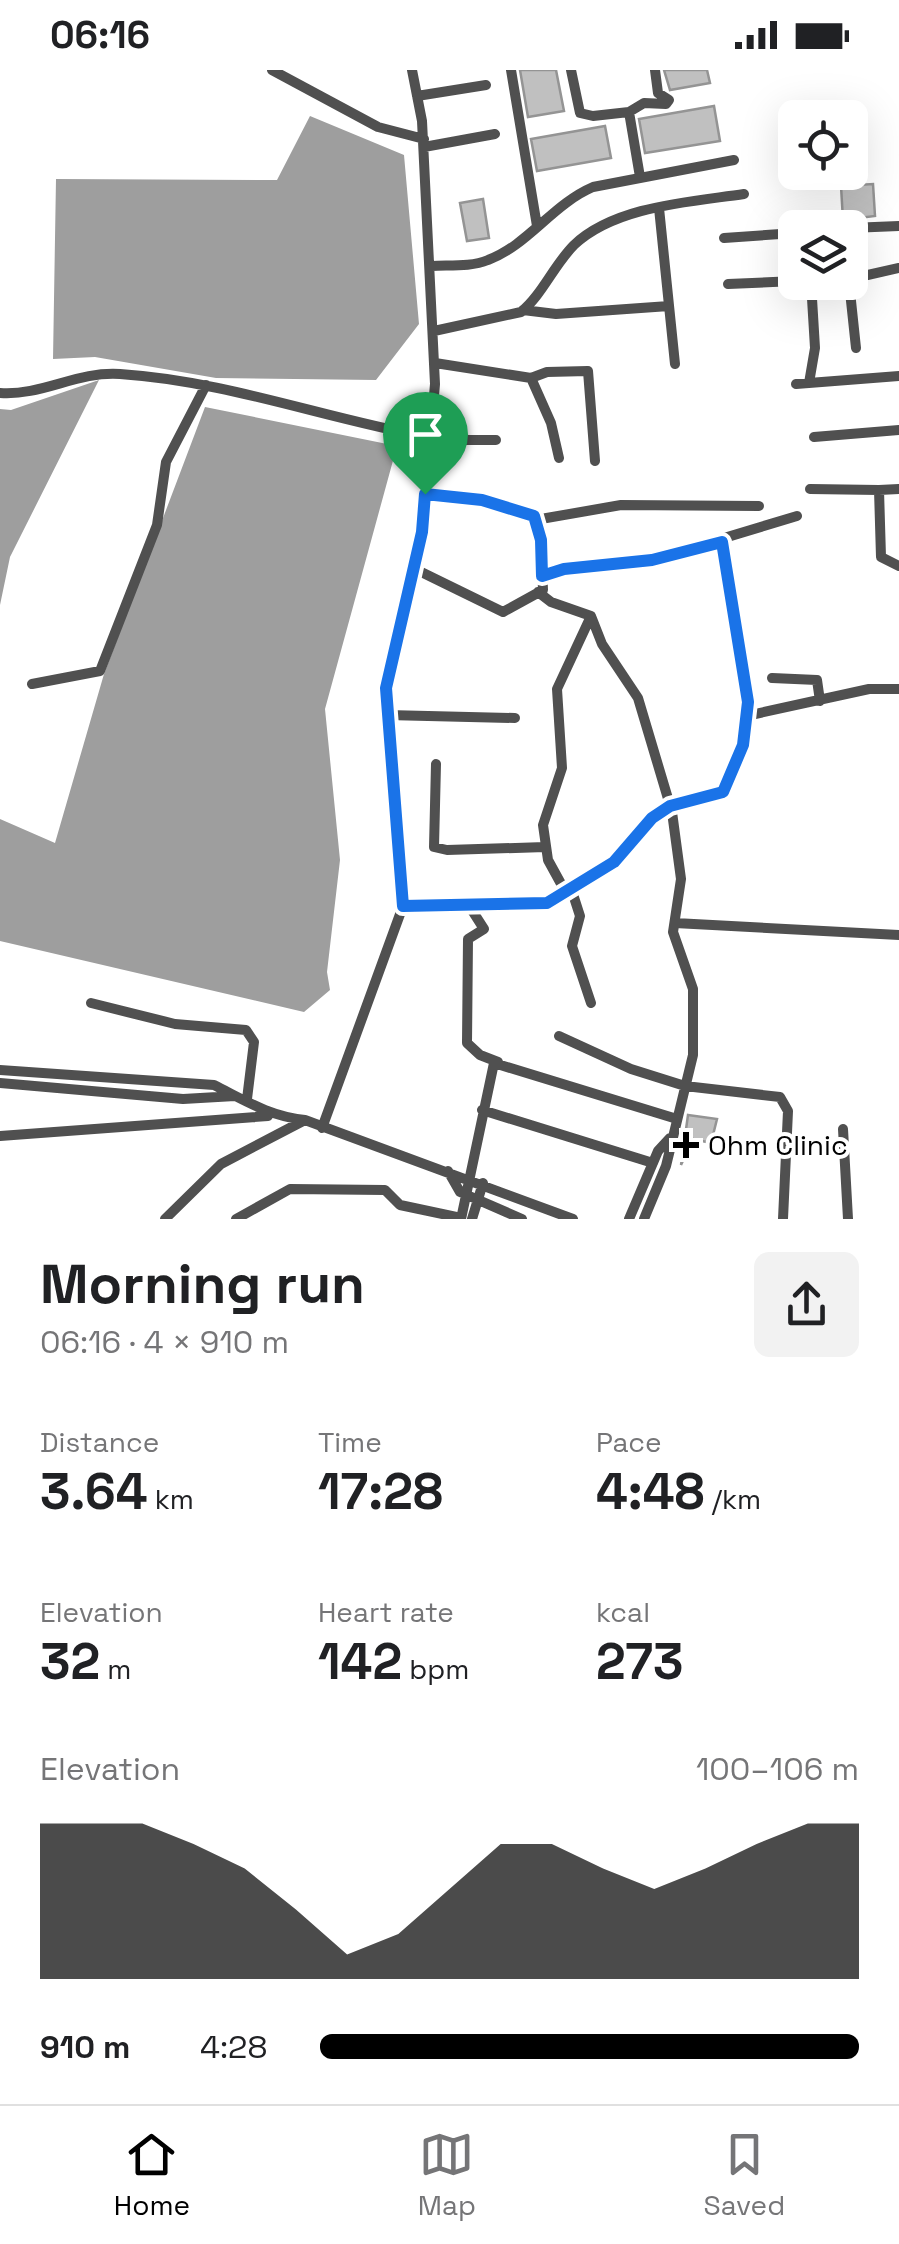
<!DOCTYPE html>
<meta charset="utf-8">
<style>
:root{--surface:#fff;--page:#f2f2f2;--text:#202124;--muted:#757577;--line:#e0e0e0;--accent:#000}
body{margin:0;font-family:"Space Grotesk",sans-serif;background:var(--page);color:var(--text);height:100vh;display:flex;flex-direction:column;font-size:38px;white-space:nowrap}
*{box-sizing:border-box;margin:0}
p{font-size:32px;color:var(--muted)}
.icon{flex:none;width:55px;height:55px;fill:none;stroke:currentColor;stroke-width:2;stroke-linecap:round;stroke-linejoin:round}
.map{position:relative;height:1149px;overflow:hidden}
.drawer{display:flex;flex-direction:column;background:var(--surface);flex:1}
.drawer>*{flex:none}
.controls{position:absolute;left:778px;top:30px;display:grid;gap:20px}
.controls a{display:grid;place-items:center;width:90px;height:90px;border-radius:15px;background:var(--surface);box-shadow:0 10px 40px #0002;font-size:50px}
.pin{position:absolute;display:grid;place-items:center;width:85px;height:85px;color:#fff;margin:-102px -42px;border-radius:50% 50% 50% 0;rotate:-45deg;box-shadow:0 0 10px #0007}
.pin .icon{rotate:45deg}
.round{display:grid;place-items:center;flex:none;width:105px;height:105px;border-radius:15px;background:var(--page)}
.overview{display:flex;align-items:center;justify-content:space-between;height:170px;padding:0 40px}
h1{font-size:55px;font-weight:700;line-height:75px}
.figures{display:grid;grid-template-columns:repeat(3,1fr);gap:15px;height:170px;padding:10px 40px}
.figures div{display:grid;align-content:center}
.figures b{font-size:50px;font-weight:700}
.figures small{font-size:28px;font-weight:400}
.figures p{font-size:28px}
.chart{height:280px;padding:20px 40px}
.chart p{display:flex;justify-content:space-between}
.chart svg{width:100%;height:180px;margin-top:10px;fill:var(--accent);opacity:.7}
ul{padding:0 40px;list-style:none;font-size:32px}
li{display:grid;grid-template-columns:160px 120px 1fr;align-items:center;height:75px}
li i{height:25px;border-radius:12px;background:var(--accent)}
.status{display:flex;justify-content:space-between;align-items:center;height:70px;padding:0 50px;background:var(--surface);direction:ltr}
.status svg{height:28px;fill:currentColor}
.tabs{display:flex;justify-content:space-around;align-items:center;height:140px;border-top:2px solid var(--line);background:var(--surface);font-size:28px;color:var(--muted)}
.tabs a{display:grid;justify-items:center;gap:5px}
.tabs .selected{color:var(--accent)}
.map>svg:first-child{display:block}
.water{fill:#9e9e9e}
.building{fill:#c0c0c0;stroke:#949494;stroke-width:2.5}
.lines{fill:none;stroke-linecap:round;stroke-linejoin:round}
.minor{stroke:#505050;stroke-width:10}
.route-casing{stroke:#fff;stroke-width:20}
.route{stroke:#1a73e8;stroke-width:12}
.poi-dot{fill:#000;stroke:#fff;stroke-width:4}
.labels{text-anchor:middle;stroke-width:8;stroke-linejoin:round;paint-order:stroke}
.poi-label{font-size:28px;fill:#000;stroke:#fff;text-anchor:start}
</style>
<div class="status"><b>06:16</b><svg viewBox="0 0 49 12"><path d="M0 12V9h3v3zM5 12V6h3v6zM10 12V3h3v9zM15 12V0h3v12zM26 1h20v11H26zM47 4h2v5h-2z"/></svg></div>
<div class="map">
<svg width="899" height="1149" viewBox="0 0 899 1149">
<rect width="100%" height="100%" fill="#fff"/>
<path class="water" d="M310,46L404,85L419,254L376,310L216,308L95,287L53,289L56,109L277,110Z
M99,310L10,487L0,535V339L11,340Z
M205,337L397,376L325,639L340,790L327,902L330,920L304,942L0,871V749L55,773L104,604Z"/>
<path class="building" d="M520,0H556L564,41L528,47Z
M664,0H707L710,13L670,20Z
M714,36L720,71L645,83L639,49Z
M605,56L611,88L537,101L531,69Z
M873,114L875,146L843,150L841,116Z
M483,129L489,168L467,171L460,133Z
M688,1045L717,1049L711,1073L693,1069L681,1095Z"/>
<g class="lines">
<path class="minor" d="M272,0L378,57L424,69
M511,0L537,156
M571,0L580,43L593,46L629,42
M417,26L486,15
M424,77L495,64
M640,107L629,42L644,33L666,34L669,30L658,23L655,0
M659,138L675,294
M850,158L899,156
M724,168L795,163
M432,196C450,195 471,197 488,190C528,175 553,134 593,117L734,90
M850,209L899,198
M849,212L856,278
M728,214L795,211
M523,240L556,244L669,236
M434,261L521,242C542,225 554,195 574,175C615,136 690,132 744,124
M435,293L531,308L551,353L559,388
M531,308L547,302L588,301L595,391
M809,313L815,278L811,212
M796,314L899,306
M0,323C42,326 77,301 120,304C226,311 323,348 427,367C449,371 474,370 496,370
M814,367L899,360
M810,419L879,420
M899,419L879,420L881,487L899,496
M535,450L621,435L759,436
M413,498L503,542L543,520L541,470L534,445L483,430L425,424
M542,507L565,499L651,490L797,446
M538,522L551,532L591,546L602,574L638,628L672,742L681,809L673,862L693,919V985L666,1096L644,1149
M591,546L557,619L562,698L543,755L548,790L565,821L614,792L652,749L670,736L723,721L743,675L748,632L722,472
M772,608L817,610L820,631
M32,614L100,601L157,455L166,392L206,315
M387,645L515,648
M746,646L869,619H899
M436,694L434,777L447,780L545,777
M571,818L580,846L572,876L591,933
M468,834L484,859L468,869L467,973L480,985L498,992
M403,836L547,833L565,821
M675,853L899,865
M91,933L175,954L246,960L254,972L247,1029
M559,966L631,999L685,1016L780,1027L788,1041L783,1149
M0,1000L214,1015C246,1031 269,1046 305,1050L573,1149
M0,1013L183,1029L235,1026
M482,1040L653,1093
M322,1058L403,836L386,618L422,462L435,314L422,51L412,0
M843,1059L848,1149
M0,1066L268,1046
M448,1101L460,1122L522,1149
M165,1149L221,1094L305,1050
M236,1149L290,1119L385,1120L400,1135L461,1148
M461,1149L494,993L677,1049
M472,1149L483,1113
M629,1149L658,1081L670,1068"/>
</g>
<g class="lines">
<defs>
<path id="route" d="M425,424L482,430L534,446L541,470L542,506L564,499L652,490L722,472L748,632L743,675L723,722L670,736L652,748L614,792L547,833L403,836L386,618L422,462Z"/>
</defs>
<use href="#route" class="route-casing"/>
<use href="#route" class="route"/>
</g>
<path class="poi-dot" d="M681 1060h10v10h10v10h-10v10h-10v-10h-10v-10h10z"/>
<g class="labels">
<g class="poi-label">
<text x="708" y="1085">Ohm Clinic</text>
</g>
</g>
</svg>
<div class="controls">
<a><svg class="icon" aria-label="locate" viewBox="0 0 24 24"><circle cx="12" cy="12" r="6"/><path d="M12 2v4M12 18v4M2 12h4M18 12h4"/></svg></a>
<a><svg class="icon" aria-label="layers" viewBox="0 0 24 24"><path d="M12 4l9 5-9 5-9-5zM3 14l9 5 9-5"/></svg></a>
</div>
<div class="pin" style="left:425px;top:424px;background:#1e9e55"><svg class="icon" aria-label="arrive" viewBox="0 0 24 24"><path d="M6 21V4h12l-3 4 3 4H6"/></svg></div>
</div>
<section class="drawer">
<div class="overview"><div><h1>Morning run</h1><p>06:16 · 4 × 910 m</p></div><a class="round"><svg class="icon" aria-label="share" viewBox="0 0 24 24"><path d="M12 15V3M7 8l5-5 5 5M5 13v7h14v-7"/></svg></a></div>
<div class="figures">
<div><p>Distance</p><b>3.64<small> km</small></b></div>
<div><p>Time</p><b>17:28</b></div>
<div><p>Pace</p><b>4:48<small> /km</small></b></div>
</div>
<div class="figures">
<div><p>Elevation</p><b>32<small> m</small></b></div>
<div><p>Heart rate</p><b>142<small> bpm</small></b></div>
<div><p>kcal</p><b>273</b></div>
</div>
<div class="chart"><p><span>Elevation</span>100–106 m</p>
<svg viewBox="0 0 160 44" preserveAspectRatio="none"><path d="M0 44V6L10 6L20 6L30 11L40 17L50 27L60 38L70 33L80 22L90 11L100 11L110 17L120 22L130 17L140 11L150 6L160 6V44z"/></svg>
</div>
<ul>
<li><b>910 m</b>4:28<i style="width:100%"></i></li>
</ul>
</section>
<nav class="tabs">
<a class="selected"><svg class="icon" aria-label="home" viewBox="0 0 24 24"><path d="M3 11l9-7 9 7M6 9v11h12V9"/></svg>Home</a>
<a><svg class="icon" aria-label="map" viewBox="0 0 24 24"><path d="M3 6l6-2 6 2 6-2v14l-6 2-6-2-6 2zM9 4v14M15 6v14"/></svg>Map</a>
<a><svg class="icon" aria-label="saved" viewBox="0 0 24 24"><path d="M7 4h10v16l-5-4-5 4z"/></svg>Saved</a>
</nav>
